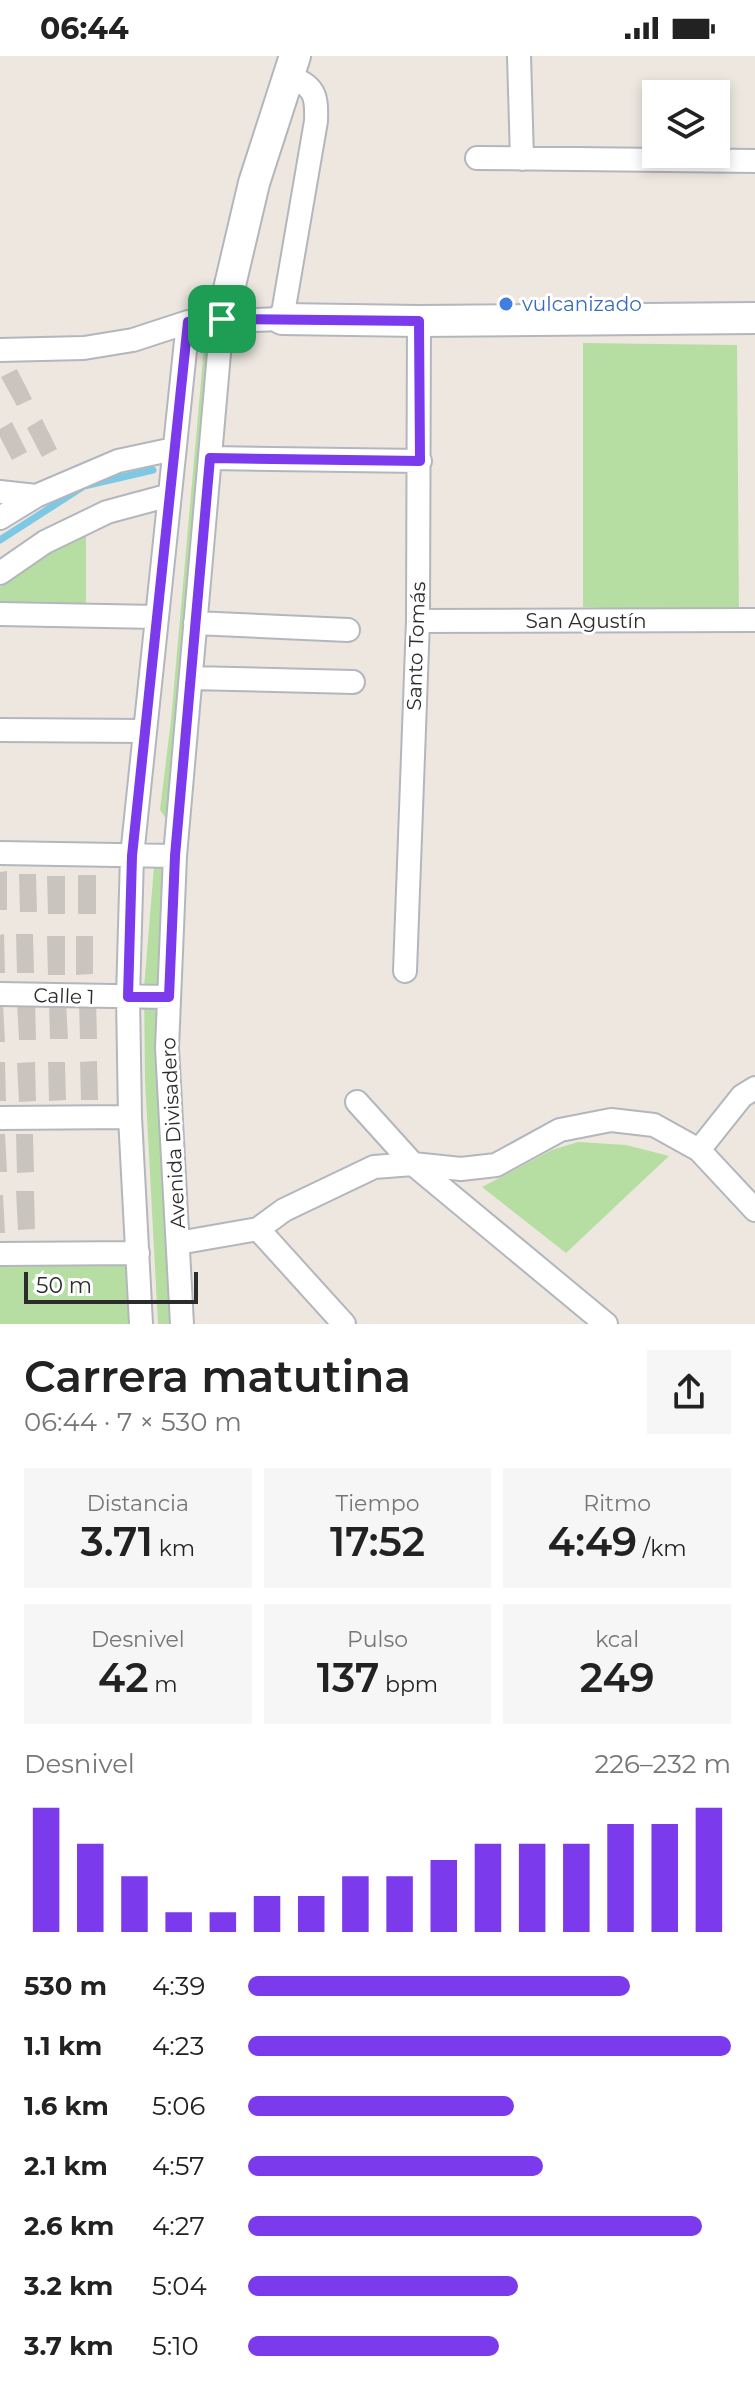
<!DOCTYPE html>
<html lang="es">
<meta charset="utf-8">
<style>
:root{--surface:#fff;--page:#f6f6f6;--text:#222;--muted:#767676;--accent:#7c3aed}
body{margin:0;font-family:Montserrat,sans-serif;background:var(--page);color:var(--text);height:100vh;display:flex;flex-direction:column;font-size:30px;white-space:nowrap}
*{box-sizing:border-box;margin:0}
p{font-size:26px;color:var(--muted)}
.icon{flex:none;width:44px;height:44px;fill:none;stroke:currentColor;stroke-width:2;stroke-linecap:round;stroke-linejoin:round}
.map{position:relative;height:1268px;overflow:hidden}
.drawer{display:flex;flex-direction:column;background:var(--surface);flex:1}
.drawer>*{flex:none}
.buttons{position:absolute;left:642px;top:24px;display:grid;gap:16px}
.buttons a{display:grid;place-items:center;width:88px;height:88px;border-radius:0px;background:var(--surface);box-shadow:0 4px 12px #0003;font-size:40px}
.scale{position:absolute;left:24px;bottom:20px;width:174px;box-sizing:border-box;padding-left:8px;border:4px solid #2c2c2c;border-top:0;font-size:22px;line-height:28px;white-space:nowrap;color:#2c2c2c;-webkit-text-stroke:6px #fff;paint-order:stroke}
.pin{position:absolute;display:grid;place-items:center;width:68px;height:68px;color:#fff;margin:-34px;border-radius:16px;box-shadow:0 4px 12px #0006}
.round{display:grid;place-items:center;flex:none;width:84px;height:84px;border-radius:0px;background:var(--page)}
.head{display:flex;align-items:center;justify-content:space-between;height:136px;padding:0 24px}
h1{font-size:44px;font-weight:600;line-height:60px}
.stats{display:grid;grid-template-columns:repeat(3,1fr);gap:12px;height:136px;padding:8px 24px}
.stats div{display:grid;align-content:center;border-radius:0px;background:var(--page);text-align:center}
.stats b{font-size:40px;font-weight:600}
.stats small{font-size:22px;font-weight:400}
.stats p{font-size:22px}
.chart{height:224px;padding:16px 24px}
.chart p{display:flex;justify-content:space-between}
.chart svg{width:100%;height:144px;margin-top:8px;stroke:var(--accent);stroke-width:6}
ul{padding:0 24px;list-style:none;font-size:26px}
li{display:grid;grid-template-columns:128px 96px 1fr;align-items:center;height:60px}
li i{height:20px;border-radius:10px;background:var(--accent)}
.status{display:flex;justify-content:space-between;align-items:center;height:56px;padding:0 40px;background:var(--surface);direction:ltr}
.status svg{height:22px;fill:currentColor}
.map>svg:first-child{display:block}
.green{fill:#b6dea2}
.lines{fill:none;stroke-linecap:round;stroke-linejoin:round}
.stream{stroke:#7dc9e5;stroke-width:7}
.building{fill:#c9c5be}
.street-casing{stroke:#b4b6be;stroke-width:26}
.secondary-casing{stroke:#b4b6be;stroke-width:34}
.street{stroke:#fff;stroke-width:22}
.secondary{stroke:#fff;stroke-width:30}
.route-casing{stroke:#fff;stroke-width:16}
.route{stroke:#7c3aed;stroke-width:10}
.shop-dot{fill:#3f7fe0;stroke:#fff;stroke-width:3}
.labels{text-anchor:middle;stroke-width:6;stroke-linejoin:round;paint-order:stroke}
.shop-label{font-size:20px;fill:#366cbe;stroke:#fff;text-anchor:start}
.street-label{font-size:20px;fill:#2c2c2c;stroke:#fff}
</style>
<div class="status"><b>06:44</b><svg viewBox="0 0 49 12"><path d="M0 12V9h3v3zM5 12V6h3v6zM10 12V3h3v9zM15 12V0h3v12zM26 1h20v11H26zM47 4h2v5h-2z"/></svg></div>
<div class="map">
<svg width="755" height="1268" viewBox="0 0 755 1268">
<rect width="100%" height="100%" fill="#ede7e0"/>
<path class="green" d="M210,284L171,761H165L160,754L171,664L204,291Z
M583,287L737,289L739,559L583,551Z
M86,477V548H0V531L52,491Z
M165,807L158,988L170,1268H158L145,1024L144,932L154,811Z
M578,1086L626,1089L669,1100L566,1197L482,1131L552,1094Z
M129,1204L131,1268H0V1206Z"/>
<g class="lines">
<path class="stream" d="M0,484L84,430L153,414"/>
</g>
<path class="building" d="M17,313L32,343L17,350L1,321Z
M42,363L57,393L42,401L27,372Z
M12,366L27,396L12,404L0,381V373Z
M7,815V854H0V816Z
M19,818H36L37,856H20Z
M78,819H96V858H78Z
M47,820H65V858H48Z
M4,878L5,917H0V879Z
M16,878H33L34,917H17Z
M47,880H65V919H48Z
M76,880H93V918L76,919Z
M66,944L68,983H50L49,945Z
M96,944L97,983H80L79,945Z
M35,945L36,984H19L17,946Z
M3,947L5,986H0V948Z
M97,1005L98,1044H81L80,1006Z
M0,1006H5L6,1045H0Z
M35,1006L36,1045L19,1046L17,1007Z
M48,1006H65L66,1044L49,1045Z
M0,1078H5L7,1116H0Z
M16,1078H33L34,1116L17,1117Z
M16,1135H34L35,1173L18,1174Z
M0,1139H3L5,1177H0Z"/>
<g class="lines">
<defs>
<path id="street" d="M519,0L522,103
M477,102L755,105
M0,294L84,292L133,284L188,266L282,263L316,65C317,37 314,31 289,20
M210,402L420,405
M0,436L36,440
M0,462L36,440L118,405L174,393
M0,517L45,486L107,456L170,439
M0,558L157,561
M418,565L755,564
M195,567L348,574
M191,622L353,626
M0,674L145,675
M0,797L175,800
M405,915L418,565L419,265
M0,938L169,941
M357,1046L413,1108L606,1268
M0,1062L130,1061
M699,1094L742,1040L755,1032
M258,1173L344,1268
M178,1187L258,1173L284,1154L374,1111L413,1108L461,1113L496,1109L560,1074L611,1064L654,1069L699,1094L755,1154
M0,1198L138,1197
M141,1268L130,1061L128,941L132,800L188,266
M182,1268L167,992L175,800L222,263"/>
<path id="secondary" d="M222,263L254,127L295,0
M282,263L419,265L755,262"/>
</defs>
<use href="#street" class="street-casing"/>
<use href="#secondary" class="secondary-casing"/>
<use href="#street" class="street"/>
<use href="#secondary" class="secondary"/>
</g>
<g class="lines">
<defs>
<path id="route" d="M222,263L419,265L420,405L210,402L175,800L169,941H128L132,800L188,266Z"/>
</defs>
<use href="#route" class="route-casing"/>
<use href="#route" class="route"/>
</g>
<circle class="shop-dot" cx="506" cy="248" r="8"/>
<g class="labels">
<g class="shop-label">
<text x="522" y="255">vulcanizado</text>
</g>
<g class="street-label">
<text x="586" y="572">San Agustín</text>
<text transform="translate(416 590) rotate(-88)" y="7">Santo Tomás</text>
<text transform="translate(64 940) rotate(2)" y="7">Calle 1</text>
<text transform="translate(173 1077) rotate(-93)" y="7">Avenida Divisadero</text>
</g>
</g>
</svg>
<div class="buttons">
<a><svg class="icon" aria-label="layers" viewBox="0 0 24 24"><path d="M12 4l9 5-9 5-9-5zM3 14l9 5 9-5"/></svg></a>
</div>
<div class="scale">50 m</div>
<div class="pin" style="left:222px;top:263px;background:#1e9e55"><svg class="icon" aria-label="arrive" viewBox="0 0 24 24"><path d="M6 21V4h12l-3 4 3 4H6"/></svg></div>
</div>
<section class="drawer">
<div class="head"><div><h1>Carrera matutina</h1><p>06:44 · 7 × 530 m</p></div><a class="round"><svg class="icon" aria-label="share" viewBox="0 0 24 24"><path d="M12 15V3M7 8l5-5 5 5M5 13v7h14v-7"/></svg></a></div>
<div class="stats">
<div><p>Distancia</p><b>3.71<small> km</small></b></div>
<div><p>Tiempo</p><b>17:52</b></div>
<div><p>Ritmo</p><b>4:49<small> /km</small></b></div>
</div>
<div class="stats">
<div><p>Desnivel</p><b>42<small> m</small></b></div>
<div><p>Pulso</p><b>137<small> bpm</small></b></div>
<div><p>kcal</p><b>249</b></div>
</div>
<div class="chart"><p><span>Desnivel</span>226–232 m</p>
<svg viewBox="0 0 160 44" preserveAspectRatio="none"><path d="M5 44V6M15 44V17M25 44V27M35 44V38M45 44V38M55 44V33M65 44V33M75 44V27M85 44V27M95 44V22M105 44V17M115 44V17M125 44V17M135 44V11M145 44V11M155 44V6"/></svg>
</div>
<ul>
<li><b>530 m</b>4:39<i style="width:79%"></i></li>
<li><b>1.1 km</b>4:23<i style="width:100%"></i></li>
<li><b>1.6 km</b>5:06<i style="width:55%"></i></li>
<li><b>2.1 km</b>4:57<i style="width:61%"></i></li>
<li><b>2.6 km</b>4:27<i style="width:94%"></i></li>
<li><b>3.2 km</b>5:04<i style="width:56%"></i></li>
<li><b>3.7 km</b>5:10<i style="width:52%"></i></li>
</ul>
</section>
